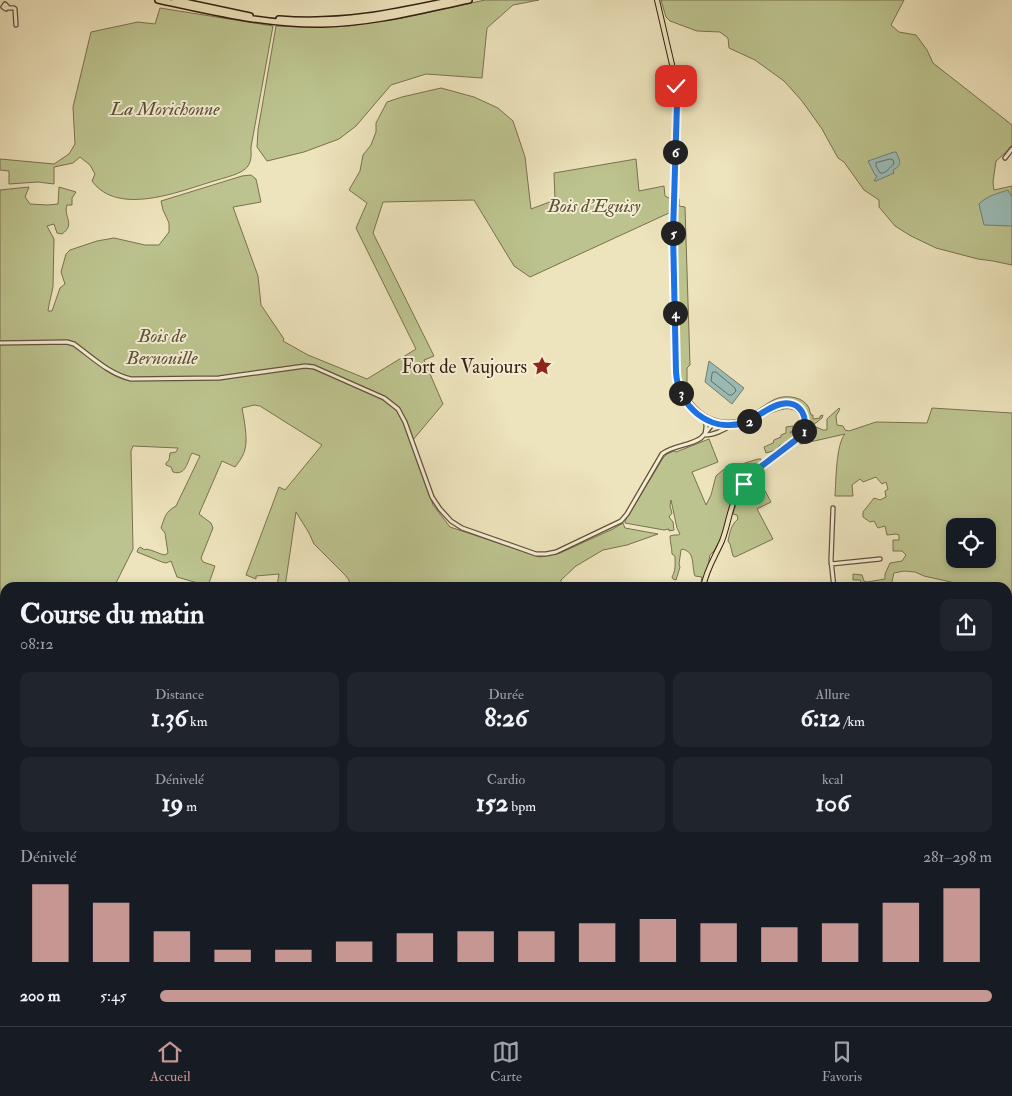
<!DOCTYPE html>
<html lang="fr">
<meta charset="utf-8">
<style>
:root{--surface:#171b24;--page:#20242c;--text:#f1f3f6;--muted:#9ea1a6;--line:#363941;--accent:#c59692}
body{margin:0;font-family:"IM FELL Double Pica",serif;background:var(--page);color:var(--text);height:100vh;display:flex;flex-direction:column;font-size:19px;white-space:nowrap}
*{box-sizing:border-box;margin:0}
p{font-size:16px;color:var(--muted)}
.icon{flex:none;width:28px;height:28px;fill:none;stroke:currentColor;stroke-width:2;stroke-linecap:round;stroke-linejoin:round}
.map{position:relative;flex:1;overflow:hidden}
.details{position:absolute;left:0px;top:582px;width:1012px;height:444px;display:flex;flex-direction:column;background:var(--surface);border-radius:15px 15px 0 0;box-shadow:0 2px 8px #0003}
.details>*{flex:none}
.controls{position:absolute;left:946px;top:518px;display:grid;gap:10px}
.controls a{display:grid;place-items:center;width:50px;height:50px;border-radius:10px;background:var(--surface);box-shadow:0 2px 8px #0003;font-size:25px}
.pin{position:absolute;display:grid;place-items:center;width:42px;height:42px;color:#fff;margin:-21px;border-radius:10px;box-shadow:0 2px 8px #0006}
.km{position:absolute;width:25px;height:25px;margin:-12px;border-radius:50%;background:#222;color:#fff;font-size:14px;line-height:25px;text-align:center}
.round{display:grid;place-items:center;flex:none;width:52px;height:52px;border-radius:10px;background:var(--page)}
.overview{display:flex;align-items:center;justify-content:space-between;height:85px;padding:0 20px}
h1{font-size:28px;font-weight:700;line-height:38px}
.metrics{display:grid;grid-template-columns:repeat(3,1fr);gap:8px;height:85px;padding:5px 20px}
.metrics div{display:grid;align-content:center;border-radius:10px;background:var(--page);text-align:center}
.metrics b{font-size:25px;font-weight:700}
.metrics small{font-size:14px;font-weight:400}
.metrics p{font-size:14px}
.chart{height:140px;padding:10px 20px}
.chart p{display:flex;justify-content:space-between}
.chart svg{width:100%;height:90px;margin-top:5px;stroke:var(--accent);stroke-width:6}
ul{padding:0 20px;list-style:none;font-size:16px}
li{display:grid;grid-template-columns:80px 60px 1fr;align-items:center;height:38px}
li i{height:12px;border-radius:6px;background:var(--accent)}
.dock{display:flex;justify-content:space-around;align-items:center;height:70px;border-top:1px solid var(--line);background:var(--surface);font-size:14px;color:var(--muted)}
.dock a{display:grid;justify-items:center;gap:2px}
.dock .current{color:var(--accent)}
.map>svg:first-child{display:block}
.green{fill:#bcc38e;stroke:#79714f;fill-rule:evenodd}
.water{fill:#9abdb7;stroke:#727e74}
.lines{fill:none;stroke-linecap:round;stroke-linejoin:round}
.shore{stroke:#686e64;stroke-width:1}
.minor-casing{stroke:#64503b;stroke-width:5.5}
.major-casing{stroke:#361f10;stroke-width:6}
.highway-casing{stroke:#361f10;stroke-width:8}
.minor{stroke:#f3edd3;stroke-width:3}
.major{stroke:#ede3bc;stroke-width:4}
.highway{stroke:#ede3bc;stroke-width:5}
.route-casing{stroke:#fff;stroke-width:10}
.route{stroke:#1a73e8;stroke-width:6}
.labels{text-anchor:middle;stroke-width:4;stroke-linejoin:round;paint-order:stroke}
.park-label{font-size:19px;font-style:italic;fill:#5e5036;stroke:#f3edd3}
.poi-label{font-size:19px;fill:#361f10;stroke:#f3edd3;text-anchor:end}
</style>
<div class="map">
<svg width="1012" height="1026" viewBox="0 0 1012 1026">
<rect width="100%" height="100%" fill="#ede3bc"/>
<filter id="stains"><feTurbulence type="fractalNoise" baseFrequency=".004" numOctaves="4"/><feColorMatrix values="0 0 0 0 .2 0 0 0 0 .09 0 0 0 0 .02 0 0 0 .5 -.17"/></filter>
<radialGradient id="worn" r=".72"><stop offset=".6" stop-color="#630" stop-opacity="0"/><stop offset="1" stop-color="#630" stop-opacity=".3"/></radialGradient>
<path class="green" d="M485,0H539L513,5L487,28L482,78L426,74L391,85L356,126L339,139L304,152L267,161L257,147L258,130L276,26H348L402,18Z
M661,0H904L891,25L899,32L916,35L927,50L933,63L1012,125V145L1004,154L996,161L993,182L994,190L1012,186V265L993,261L978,259L936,248L911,236L895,226L879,207V200L864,190L844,162L838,158L822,129L802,101L784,81L755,60L729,48L728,38L720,32L697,31L670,21L666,17Z
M160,8L273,26L251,147C251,153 252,160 248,166C243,174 223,178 214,181C180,191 118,217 92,181L95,174L90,165L80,157L73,163L54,167V184L38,182L9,184V171L0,170V159L54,164L69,154L75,144L73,107L91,32L138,22L155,24Z
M441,88L474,97L498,108L513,121L525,157L531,209L555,200L554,173L636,159L639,191L664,186L665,196L671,199L669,213L530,277L514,266L474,200L383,202L373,233L434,356L424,360L443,404L412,441L433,505L450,527L540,557L560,553L613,529L623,523L625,528L658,534L627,545L603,550L576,566L561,580V587H349V580L345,575L314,544L309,533L296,512L285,587L277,586L279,574L256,576V579L246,575L279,487L285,490L322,445L260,406L254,405L242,408C244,419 248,439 245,449C244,455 239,462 235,467L222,461L199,514L211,523L213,528L201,558L203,562L215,566L208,586L177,577L171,561L166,563L162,562L137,552L138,549L140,547L145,550L146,549C153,550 159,554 165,555L168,553L165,533L161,528C165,517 165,512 176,506L200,456L192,453C187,462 186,476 173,472L171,467L166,465V463L169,460L170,453L176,452L178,448L133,446L131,451L133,549L114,587L5,588V632L0,633V190L29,187L25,197L30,204L48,205L58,204L59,187L76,192L72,198V205H67C63,217 76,224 62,234L57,233L54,224L47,226L54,239L53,286C52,294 49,302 48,311H52L60,288L65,284L61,272L66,254L70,250L97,241L114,238L145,245H159L169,232V223L163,210L161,201L242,176L251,175L256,179L261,202L233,207L258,276L261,305L284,339L283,341L308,355L367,379L416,349L356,228L367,203L349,190L360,171L363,155L371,145L376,132V123L387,102L402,97Z
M679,199V206L685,207L690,365L687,368V387H684C695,413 720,428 747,416C758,411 767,402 778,398C788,395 804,397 809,408C810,410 810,413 811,415H813V419L820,418V416L823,415L822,418L812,426H808C806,417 805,409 796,404C778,395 762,414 747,420C726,428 701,420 688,402C682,394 679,384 678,374L675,233L676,202Z
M784,405C799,405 810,421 800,434C797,438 788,443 784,446L780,445L776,450L766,453L764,447L773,443L774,440L781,437V435L786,433V427L793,426L795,430L790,432V433L796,432H798C801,427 802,422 800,417C792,400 772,414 761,417L773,409Z
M839,408L840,409L836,416L837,425L843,426L845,430L849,431L876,422L927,423L932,408L1012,413V597L1008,596V588L973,587L924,576L915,572L904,571L894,573L892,581V587H866L863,586L860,580H853V574L862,575L864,581L867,582L885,579V574L890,563L902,561L906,555L902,551H893V540H899V535L896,534L887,535L885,526L878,528L874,521L870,522L863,517V512L874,498L880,500L886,497L885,491L888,489L886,482L882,484L876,477L863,482L860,479L852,485L853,496H835C836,481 836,444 845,434L801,444L797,443L798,441L816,427L823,430H827V419ZM988,526V559H955V526Z
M709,439L718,462L692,472L706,505L711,495L716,476L723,470L758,459H761V463L739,484L729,510V516L725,532L722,536L714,551L710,555L709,560V563L705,574L702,587H700L702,577L695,576C691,565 696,552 682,549L681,550L679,564L680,567L676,580L673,579L672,577C676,570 675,564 675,556L672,554C672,548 670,542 670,536L674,535H678L680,534L677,528L671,500L670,506L672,513L669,517L673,522L674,530L669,531V529L664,530L625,523V521L663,458L667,454L674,451L676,452Z
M755,478H758L771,502L757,509L773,539L735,557L733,556L730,544L728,541C730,532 731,525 738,519L737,515L733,514C736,502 741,492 751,486L752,480Z
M1008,615H1012V699L1008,698Z"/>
<path class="water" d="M894,152H896C900,161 903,165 893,170L894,173L876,181H874L877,176L875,175L868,161Z
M1008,190L1012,197V226L984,225L979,204C986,196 999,193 1008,190Z
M709,361L744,388L732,404L705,382Z"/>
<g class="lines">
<path class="shore" d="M891,159L893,160L894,164C889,167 887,174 880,173L876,166V163Z
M713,372H716L735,388L736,391L732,395H729L711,381L712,374Z"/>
<defs>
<path id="minor" d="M5,4L8,7L6,9L3,7Z
M8,8H14L15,9L16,25
M1005,158L1012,149
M0,343L67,342L74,344C92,357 109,374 131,379L219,378L305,366L314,367L384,398L398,409L405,422L432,497L440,509L451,521L462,528L536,554H546L556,552L621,521L627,514L662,454C673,445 690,446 701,438C707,433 709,426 715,423
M705,434L706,428V419
M705,435C713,435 725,430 731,425
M833,508L831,560L834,588
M831,564L880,559
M1008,732L1012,733
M0,807L5,809
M0,824L5,825
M0,855L5,857
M0,947L5,951
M0,1010L5,989
M92,1021L98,1026
M434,1021V1026
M447,1021L462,1026
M552,1021V1026
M622,1021V1026
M588,1025L600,1024
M22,1026L23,1021
M36,1026L39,1021
M119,1026L124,1021
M195,1026V1021
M248,1026L250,1021
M275,1026L278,1021
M304,1026L307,1021
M339,1026L341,1021
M372,1026L373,1021
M409,1026L411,1021
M489,1026L490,1021
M516,1026L518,1021
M564,1026L577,1025
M692,1026L693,1021
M787,1026L788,1021
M836,1026V1021"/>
<path id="major" d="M657,0L674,73L676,89L673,233L676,372C678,405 709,433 743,423C756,419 767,407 781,404C801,399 811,420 801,436C779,456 749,469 736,496C729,511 728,526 722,541C715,557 706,570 703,588
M1002,1021L1004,1026"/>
<path id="highway" d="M158,0C213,12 267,25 323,24C373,23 421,10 469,0
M175,0L250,16
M279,19C341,24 392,13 453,0"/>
</defs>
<use href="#minor" class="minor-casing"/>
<use href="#major" class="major-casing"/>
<use href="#highway" class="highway-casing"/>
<use href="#minor" class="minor"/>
<use href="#major" class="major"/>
<use href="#highway" class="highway"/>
</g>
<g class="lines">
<defs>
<path id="route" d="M676,86L677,104L673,233L676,372C678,406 709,433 743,423C756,419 767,407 781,404C801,399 811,420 801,436L759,468L744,484"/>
</defs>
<use href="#route" class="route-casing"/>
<use href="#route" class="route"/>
</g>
<defs>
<symbol id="sight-bare" viewBox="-9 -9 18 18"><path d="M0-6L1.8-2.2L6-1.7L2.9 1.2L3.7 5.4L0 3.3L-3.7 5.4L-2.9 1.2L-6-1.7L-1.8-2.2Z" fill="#8f2418" stroke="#f3edd3" stroke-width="2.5" paint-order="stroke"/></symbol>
</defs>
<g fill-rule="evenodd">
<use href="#sight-bare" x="528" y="352" width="28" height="28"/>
</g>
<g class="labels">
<g class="park-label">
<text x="165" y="115">La Morichonne</text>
<text x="594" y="212">Bois d'Eguisy</text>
<text x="162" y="342">Bois de<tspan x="162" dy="22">Bernouille</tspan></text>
</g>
<g class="poi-label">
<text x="527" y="373">Fort de Vaujours</text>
</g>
</g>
<rect width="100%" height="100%" filter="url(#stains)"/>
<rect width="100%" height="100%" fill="url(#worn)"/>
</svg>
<div class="controls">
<a><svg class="icon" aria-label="locate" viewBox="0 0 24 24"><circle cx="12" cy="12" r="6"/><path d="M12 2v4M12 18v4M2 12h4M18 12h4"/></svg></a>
</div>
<div class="pin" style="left:744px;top:484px;background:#1e9e55"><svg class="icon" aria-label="arrive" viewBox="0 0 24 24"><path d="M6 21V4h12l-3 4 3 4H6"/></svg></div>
<div class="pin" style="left:676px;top:86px;background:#d93025"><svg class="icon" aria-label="check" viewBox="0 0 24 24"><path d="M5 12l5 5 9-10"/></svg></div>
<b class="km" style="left:804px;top:431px">1</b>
<b class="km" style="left:749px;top:421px">2</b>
<b class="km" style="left:681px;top:393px">3</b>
<b class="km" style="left:675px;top:313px">4</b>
<b class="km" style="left:673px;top:233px">5</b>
<b class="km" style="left:675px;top:152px">6</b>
<section class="details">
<div class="overview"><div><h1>Course du matin</h1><p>08:12</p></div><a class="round"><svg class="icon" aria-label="share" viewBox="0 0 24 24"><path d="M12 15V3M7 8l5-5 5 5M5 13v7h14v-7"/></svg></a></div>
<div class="metrics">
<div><p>Distance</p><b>1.36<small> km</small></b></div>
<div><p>Durée</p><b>8:26</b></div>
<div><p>Allure</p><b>6:12<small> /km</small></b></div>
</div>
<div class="metrics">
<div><p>Dénivelé</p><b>19<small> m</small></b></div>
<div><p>Cardio</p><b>152<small> bpm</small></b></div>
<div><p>kcal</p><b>106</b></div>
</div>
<div class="chart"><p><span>Dénivelé</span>281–298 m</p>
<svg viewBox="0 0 160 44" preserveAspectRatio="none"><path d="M5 44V6M15 44V15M25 44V29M35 44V38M45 44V38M55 44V34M65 44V30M75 44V29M85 44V29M95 44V25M105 44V23M115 44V25M125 44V27M135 44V25M145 44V15M155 44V8"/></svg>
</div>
<ul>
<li><b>200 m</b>5:45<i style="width:100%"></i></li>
</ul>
</section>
</div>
<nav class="dock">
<a class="current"><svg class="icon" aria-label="home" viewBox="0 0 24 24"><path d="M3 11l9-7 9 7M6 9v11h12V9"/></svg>Accueil</a>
<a><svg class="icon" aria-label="map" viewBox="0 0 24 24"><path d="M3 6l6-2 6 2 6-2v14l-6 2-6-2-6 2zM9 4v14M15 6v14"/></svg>Carte</a>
<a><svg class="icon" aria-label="saved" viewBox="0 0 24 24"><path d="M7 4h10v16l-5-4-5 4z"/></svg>Favoris</a>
</nav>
